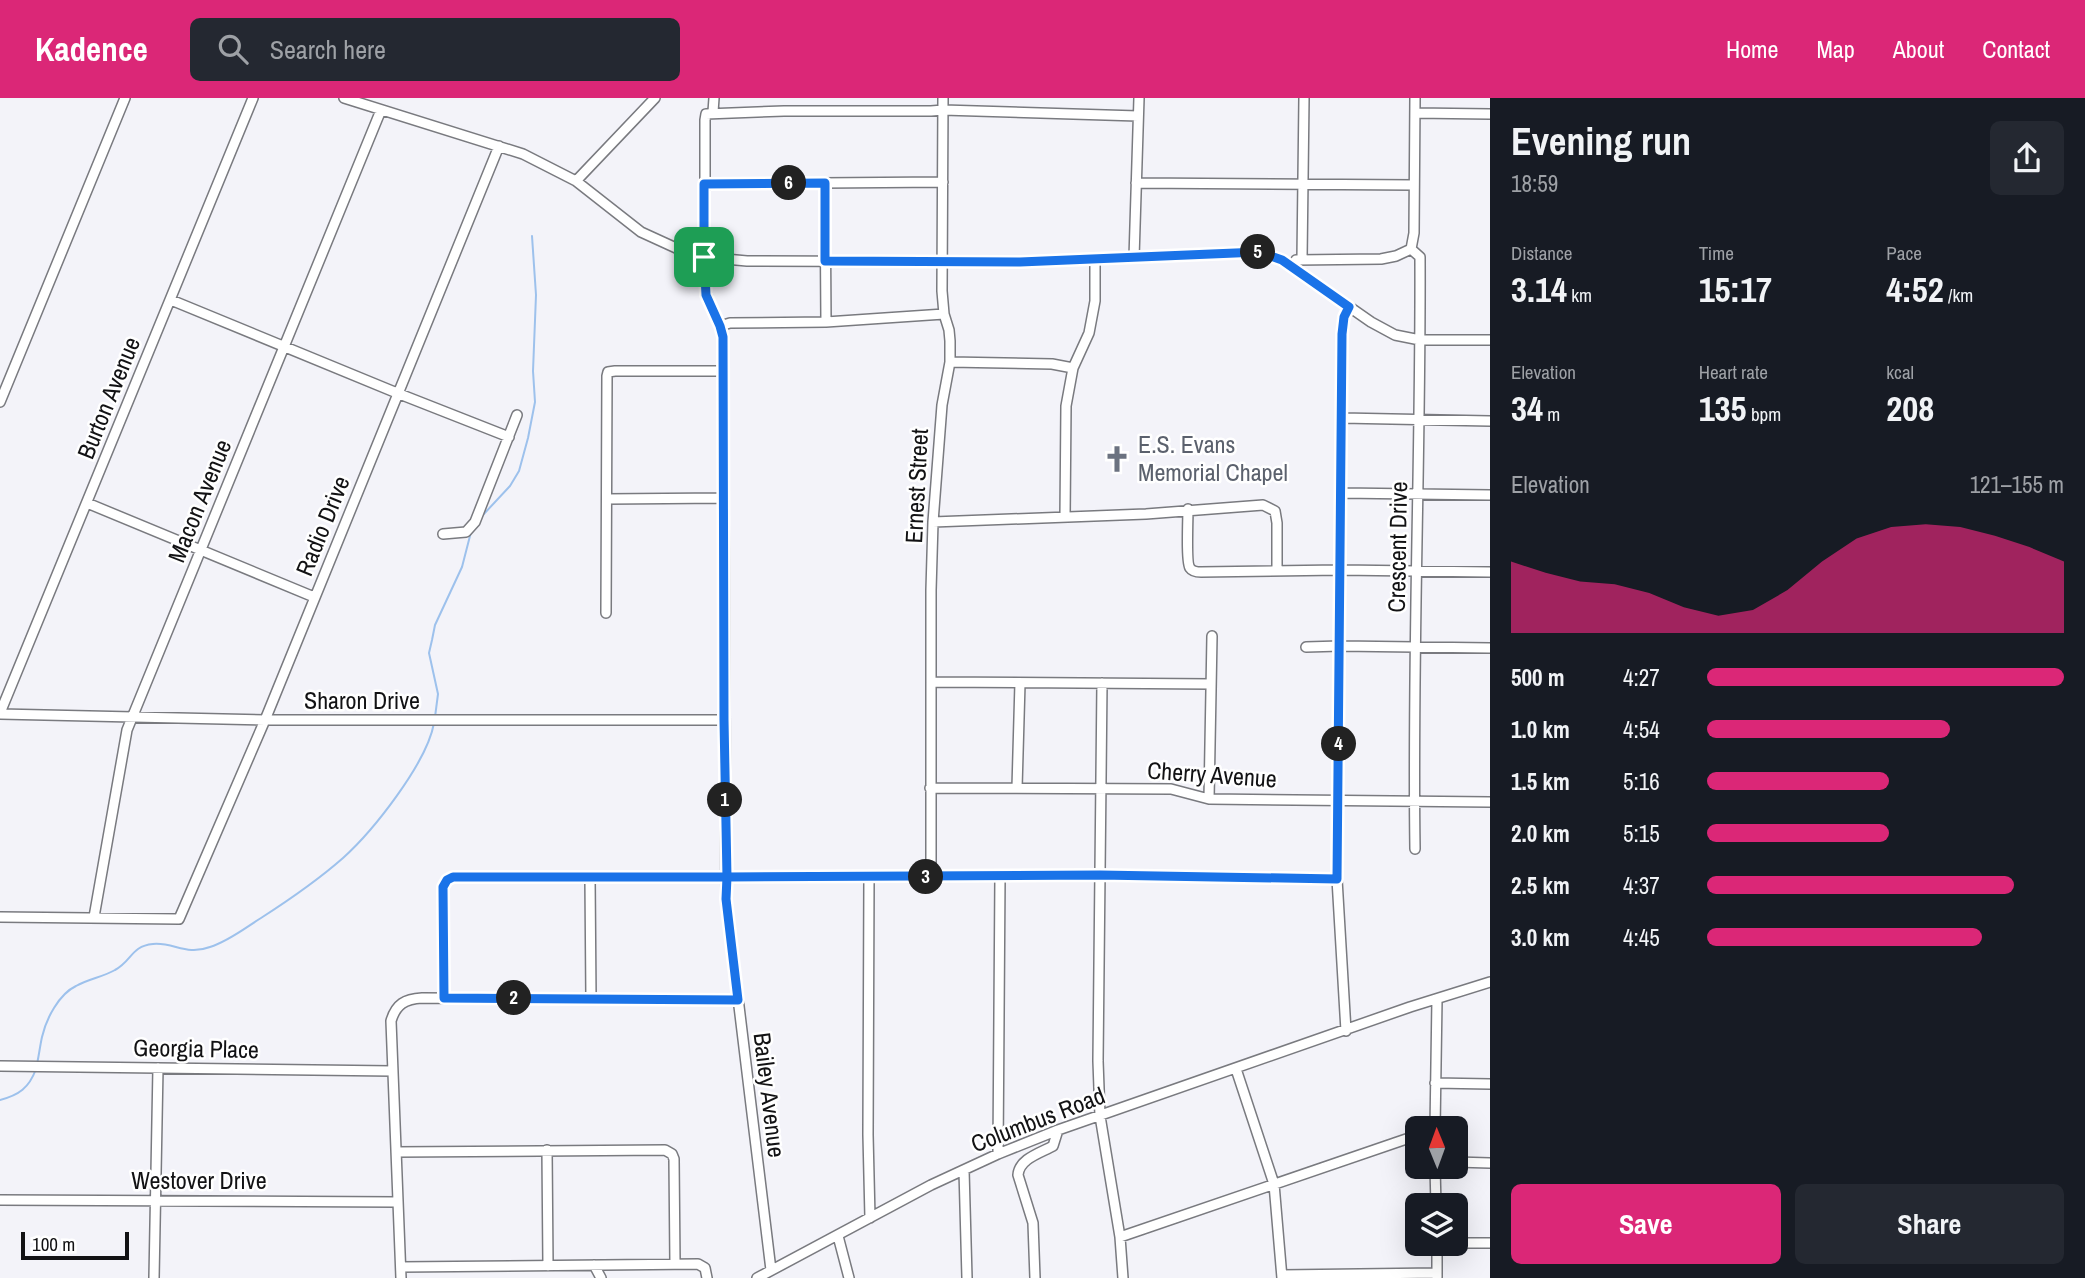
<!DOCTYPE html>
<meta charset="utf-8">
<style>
:root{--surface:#171b24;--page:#242831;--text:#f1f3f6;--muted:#9ea1a6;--accent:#db2777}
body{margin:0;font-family:"Archivo Narrow",sans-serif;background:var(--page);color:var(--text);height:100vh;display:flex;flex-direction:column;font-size:26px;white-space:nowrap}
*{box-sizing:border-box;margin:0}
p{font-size:23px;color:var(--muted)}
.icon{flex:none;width:38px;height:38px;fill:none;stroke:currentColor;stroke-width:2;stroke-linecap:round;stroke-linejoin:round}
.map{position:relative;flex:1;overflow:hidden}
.drawer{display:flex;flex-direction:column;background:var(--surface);width:595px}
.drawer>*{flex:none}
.needle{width:46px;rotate:359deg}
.buttons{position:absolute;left:1405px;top:1018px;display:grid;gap:14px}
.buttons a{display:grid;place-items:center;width:63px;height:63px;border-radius:10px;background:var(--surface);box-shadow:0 7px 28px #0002;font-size:35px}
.scale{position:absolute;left:21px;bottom:18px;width:108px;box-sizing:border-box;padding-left:7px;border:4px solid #121214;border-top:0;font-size:19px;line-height:24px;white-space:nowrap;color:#121214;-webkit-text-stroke:5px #fff;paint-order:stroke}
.pin{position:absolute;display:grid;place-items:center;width:60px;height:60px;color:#fff;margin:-30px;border-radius:14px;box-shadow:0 4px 10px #0006}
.km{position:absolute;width:35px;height:35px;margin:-18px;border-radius:50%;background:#222;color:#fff;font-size:19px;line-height:35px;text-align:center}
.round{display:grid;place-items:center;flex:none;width:74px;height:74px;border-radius:10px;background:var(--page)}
.headline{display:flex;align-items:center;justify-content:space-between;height:119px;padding:0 21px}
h1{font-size:38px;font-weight:800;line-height:52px}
.stats{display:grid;grid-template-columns:repeat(3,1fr);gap:10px;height:119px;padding:7px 21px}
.stats div{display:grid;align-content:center}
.stats b{font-size:35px;font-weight:800}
.stats small{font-size:19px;font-weight:400}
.stats p{font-size:19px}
.chart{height:196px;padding:14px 21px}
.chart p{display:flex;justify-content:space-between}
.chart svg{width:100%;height:126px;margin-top:7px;fill:var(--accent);opacity:.7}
.cta{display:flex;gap:14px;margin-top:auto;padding:14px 21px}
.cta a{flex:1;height:80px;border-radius:10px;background:var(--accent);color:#fff;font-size:28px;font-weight:800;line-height:80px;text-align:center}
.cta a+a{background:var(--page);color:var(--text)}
ul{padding:0 21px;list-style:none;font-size:23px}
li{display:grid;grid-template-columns:112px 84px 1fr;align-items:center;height:52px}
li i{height:18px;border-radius:9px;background:var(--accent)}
header{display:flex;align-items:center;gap:42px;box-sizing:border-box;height:98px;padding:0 35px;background:var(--accent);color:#fff}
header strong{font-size:33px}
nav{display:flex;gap:38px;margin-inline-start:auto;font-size:24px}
.search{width:490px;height:63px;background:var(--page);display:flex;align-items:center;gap:18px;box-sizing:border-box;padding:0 24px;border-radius:10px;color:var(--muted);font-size:26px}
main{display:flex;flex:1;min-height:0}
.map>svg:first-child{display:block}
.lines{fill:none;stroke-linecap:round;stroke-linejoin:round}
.stream{stroke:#9dc1ec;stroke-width:2}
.minor-casing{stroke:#797a7f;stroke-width:12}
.minor{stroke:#fff;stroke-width:9}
.route-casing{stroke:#fff;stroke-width:14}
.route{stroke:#1a73e8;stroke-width:9}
.labels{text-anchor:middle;stroke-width:5;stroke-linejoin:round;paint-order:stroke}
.street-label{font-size:24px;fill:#121214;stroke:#fff}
.worship-label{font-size:24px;fill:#5b616d;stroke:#fff;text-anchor:start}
</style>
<header>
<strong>Kadence</strong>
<div class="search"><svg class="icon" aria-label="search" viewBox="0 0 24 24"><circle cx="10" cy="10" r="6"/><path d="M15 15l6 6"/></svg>Search here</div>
<nav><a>Home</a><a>Map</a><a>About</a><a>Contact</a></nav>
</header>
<main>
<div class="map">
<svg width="1490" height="1180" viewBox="0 0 1490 1180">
<rect width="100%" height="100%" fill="#f3f3f9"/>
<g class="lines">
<path class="stream" d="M482,418L510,388L519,373L528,340L535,304L533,273L536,197L532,138
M435,619L438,596L429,555L432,542L435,527L462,469L471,434
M37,966C39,957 40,948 42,939C46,921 59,896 76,888C88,881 103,879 115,872C132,863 131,848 153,846C174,844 186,858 210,849C229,843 245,830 261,820C289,802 318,782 343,760C373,733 427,665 434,625
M0,1002C19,997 29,990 36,971"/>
<defs>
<path id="minor" d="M344,0L523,56L576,83L641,134L676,150L704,159L747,163L1020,164L1259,154L1282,162L1371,224L1395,237L1420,242H1490
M713,14L714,0
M1415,15L1490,16
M576,83L655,0
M825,85L826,224
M1136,85L1414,87
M704,86L943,84
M1411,151L1420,159C1421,356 1412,554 1415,751
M1411,151L1414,135L1415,0
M1134,160L1139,0
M1302,161L1304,0
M1296,162L1381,161L1396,158L1411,151
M171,202L397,295L509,339
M720,228L730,225L826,224L944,216
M950,264L1052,266L1073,270
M0,304L125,0
M1342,320L1490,323
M1342,395L1490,397
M607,401L724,400
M87,405L314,499
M1188,411C1188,421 1186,465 1190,470C1192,473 1197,474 1201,474L1340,472L1490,474
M1065,419L1066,308L1073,270L1089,235L1095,203V162
M933,424L1146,416L1263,407L1275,413L1277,425V473
M443,436L466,434L475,424L517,317
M606,515L607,278L608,274L615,273H723
M1306,549L1340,548L1490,550
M931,584L1211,586
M1102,585L1098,963L1100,1018L1120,1139L1123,1180
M0,615L253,0
M0,616L265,622H724
M930,690L1171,691L1209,701L1490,704
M1017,690L1020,585
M1209,701L1212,538
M869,778L868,1037L870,1120
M936,779L931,767V492L933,424L942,307L950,264V243L949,232L944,216L942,193L943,0
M590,780L591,901
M0,819L179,821L265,622L499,48
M94,819L127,632L381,12
M444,900L443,789L447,782L453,779L1100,777L1337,781
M1346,933L1337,781L1342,236L1344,219L1349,209
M0,968L392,973
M1236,971L1274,1086L1282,1180
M1435,985L1490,986
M1435,1031L1437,901
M547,1052L548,1168
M396,1054L665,1052L672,1056L674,1061L675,1166
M998,1056L1000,778
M1456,1064L1490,1065
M1435,1069L1436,1108
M964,1072L967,1180
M0,1102L397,1104
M838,1138L849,1180
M1120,1139L1418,1037
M1456,1145H1490
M1437,1146V1179
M594,1167L601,1180
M401,1169L698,1166L705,1170L707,1180
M771,1172L726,801L723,239C719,222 708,207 705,189V22L706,16L784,13H931L943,12L1138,18
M1282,1177L1437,1175
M154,1180L158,970
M401,1180L391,923C396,906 405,901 422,900L738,902
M757,1180L931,1087L998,1056L1058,1032L1410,909L1490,884
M1035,1180L1033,1125L1018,1077C1019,1061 1040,1055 1053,1048L1058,1032"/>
</defs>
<use href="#minor" class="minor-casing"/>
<use href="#minor" class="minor"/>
</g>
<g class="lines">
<defs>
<path id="route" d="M704,159L706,197L720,228L723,239L724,622L727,779H453L447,782L443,789L444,900L738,902L726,801L727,779L1100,777L1337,781L1342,236L1344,219L1349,209L1282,162L1259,154L1020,164L825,163V85L704,86V159"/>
</defs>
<use href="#route" class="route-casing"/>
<use href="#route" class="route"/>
</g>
<defs>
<symbol id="church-bare" viewBox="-9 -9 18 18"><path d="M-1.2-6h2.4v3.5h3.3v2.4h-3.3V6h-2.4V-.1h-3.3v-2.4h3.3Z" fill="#6b7280" stroke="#fff" stroke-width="2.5" paint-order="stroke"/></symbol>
</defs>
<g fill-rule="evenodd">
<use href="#church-bare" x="1098" y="342" width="38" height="38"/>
</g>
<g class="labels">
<g class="street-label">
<text transform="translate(109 300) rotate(-68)" y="8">Burton Avenue</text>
<text transform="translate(917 388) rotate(-87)" y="8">Ernest Street</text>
<text transform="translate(200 403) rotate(-68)" y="8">Macon Avenue</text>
<text transform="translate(323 428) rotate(-68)" y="8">Radio Drive</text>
<text transform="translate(1398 449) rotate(-89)" y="8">Crescent Drive</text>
<text x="362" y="611">Sharon Drive</text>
<text transform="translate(1212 677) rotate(4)" y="8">Cherry Avenue</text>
<text transform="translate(196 951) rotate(1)" y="8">Georgia Place</text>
<text transform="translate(769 997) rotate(83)" y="8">Bailey Avenue</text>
<text transform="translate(1038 1022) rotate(-21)" y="8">Columbus Road</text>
<text x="199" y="1091">Westover Drive</text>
</g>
<g class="worship-label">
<text x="1138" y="355">E.S. Evans<tspan x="1138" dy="28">Memorial Chapel</tspan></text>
</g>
</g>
</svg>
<div class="buttons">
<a><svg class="needle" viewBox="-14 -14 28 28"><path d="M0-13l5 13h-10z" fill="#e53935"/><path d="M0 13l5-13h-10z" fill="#9ea1a6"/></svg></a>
<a><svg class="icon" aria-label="layers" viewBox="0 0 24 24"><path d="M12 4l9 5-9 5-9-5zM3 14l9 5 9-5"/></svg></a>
</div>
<div class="scale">100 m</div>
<div class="pin" style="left:704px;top:159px;background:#1e9e55"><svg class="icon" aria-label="arrive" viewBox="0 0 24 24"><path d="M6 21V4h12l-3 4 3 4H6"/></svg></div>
<b class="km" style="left:725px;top:702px">1</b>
<b class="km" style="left:514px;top:900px">2</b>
<b class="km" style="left:926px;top:779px">3</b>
<b class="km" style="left:1339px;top:646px">4</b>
<b class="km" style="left:1258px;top:154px">5</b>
<b class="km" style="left:789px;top:85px">6</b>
</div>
<section class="drawer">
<div class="headline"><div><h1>Evening run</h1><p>18:59</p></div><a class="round"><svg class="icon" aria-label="share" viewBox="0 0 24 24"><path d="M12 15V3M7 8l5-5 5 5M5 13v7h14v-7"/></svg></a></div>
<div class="stats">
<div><p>Distance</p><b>3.14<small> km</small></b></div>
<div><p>Time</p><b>15:17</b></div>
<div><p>Pace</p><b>4:52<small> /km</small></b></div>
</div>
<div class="stats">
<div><p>Elevation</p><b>34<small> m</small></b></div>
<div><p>Heart rate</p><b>135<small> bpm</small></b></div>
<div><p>kcal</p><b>208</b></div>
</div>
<div class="chart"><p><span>Elevation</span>121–155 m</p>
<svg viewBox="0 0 160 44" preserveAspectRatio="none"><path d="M0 44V19L10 23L20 26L30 27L40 30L50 35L60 38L70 36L80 29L90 19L100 11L110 7L120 6L130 7L140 10L150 14L160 19V44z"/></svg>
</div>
<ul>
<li><b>500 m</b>4:27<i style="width:100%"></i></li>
<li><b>1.0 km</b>4:54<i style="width:68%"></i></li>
<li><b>1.5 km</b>5:16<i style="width:51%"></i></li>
<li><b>2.0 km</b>5:15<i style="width:51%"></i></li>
<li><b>2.5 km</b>4:37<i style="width:86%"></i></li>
<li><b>3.0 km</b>4:45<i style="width:77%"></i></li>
</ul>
<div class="cta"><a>Save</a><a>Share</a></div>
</section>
</main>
